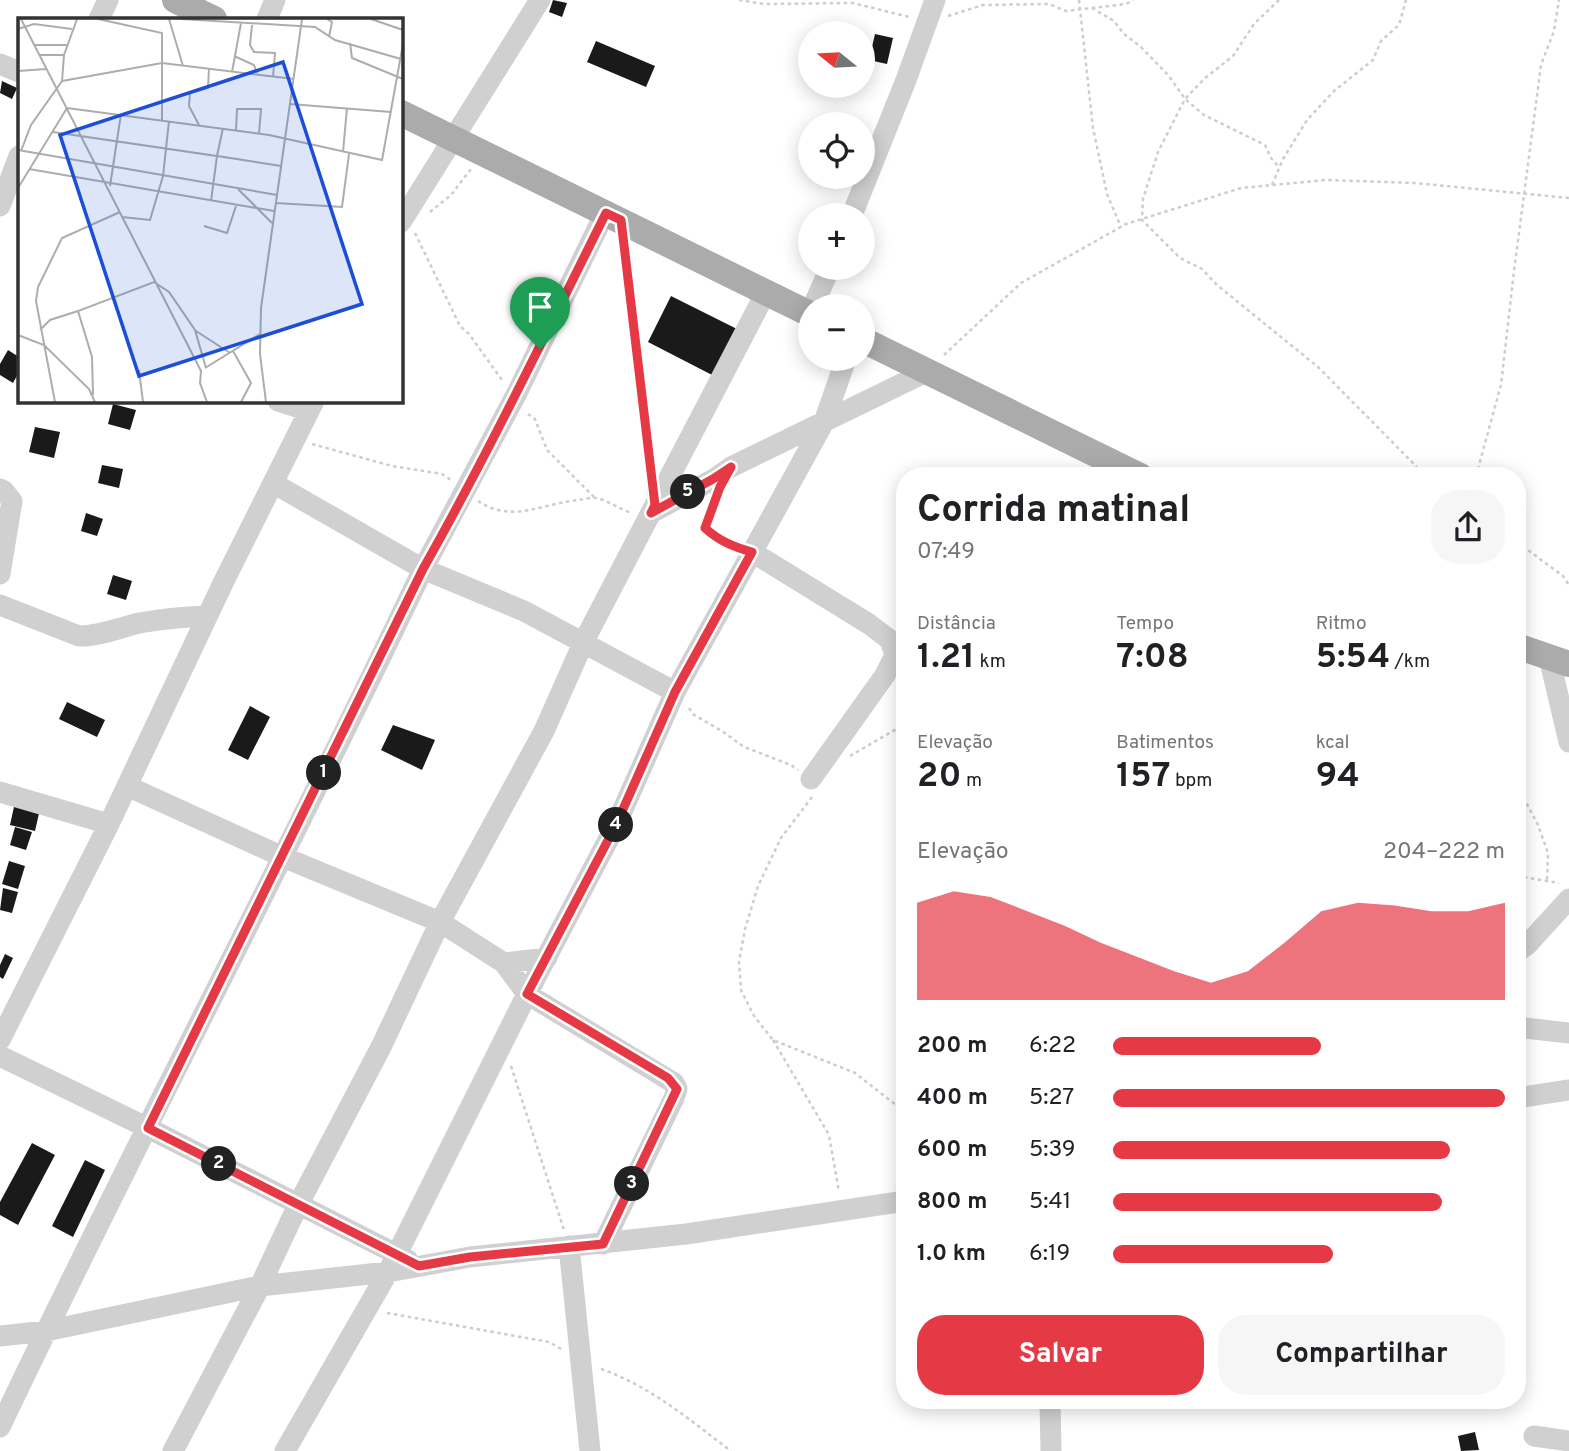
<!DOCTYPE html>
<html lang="pt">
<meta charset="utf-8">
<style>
:root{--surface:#fff;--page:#f6f6f6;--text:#202124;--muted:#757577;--accent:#e63946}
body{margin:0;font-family:Overpass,sans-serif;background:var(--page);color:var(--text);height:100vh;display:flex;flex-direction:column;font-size:26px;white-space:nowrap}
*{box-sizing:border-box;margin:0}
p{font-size:23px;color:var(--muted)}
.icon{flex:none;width:38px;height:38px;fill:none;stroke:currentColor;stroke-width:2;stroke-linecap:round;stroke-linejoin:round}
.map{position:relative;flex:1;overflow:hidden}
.sheet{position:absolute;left:896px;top:467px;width:630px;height:942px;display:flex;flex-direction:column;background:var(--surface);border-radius:28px;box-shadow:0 4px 18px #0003}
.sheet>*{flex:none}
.needle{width:46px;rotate:288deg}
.buttons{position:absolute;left:798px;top:21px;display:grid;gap:14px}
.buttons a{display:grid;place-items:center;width:77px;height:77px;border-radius:50%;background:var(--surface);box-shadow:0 4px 18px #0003;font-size:35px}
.pin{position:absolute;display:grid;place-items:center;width:60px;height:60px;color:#fff;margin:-72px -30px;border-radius:50% 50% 50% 0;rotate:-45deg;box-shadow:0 0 7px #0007}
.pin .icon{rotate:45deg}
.km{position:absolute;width:35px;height:35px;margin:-18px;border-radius:50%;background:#222;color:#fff;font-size:19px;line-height:35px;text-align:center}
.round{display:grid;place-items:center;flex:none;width:74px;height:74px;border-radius:28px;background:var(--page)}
.headline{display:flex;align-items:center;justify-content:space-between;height:119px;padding:0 21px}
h1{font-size:38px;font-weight:700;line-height:52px}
.figures{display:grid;grid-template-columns:repeat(3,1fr);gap:10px;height:119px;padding:7px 21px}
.figures div{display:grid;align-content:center}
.figures b{font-size:35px;font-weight:700}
.figures small{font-size:19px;font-weight:400}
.figures p{font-size:19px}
.chart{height:196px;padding:14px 21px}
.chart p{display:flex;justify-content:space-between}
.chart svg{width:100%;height:126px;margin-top:7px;fill:var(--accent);opacity:.7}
.primary-button{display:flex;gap:14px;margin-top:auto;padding:14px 21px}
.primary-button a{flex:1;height:80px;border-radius:28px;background:var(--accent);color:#fff;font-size:28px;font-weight:700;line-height:80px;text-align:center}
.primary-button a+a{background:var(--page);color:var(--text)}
ul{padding:0 21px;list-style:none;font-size:23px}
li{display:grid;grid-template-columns:112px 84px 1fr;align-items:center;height:52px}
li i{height:18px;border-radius:9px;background:var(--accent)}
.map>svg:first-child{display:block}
.building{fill:#1a1a1a}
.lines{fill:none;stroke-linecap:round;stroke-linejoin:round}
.path{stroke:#cdcdcd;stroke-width:2.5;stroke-dasharray:3.5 3.5;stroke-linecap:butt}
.minor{stroke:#d0d0d0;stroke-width:21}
.major{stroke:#ababab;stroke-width:26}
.route-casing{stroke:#fff;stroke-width:14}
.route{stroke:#e63946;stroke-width:9}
.inset-road{fill:none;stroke:#adadad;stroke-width:2}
.view{fill:#1d4ed8;fill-opacity:0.15;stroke:#1d4ed8;stroke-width:3.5}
.inset-edge{fill:none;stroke:#333;stroke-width:3.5}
</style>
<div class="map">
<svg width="1569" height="1451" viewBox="0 0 1569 1451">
<rect width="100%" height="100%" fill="#fff"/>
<path class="building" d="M553,0L567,3L562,17L549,12Z
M875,34L893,38L887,64L869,60Z
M596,41L655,66L646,87L587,62Z
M2,81L17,88L12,99L0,93Z
M671,296L737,329L714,376L648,342Z
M8,350L19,357V372L13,383L0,375V364Z
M113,404L136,410L130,430L108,424Z
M35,427L60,432L54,458L29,452Z
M102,465L123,469L119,488L98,483Z
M86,513L103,519L97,536L81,531Z
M113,575L132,581L126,600L107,594Z
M67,702L105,720L97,737L59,719Z
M250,706L270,717L248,760L228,750Z
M393,725L435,740L422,770L381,750Z
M15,802L40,809L35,831L10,825Z
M15,827L32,832L26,850L10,845Z
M9,861L25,866L18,889L2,884Z
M3,888L18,892L12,913L0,910Z
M5,954L13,958L3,979L0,977V965Z
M32,1143L55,1155L18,1225L0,1215V1202Z
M85,1160L105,1170L73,1237L52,1226Z
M1475,1432L1479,1450L1461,1451L1458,1436Z"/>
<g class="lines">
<path class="path" d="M739,0L764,4L853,3L909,17
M1079,0L1093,128L1107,194L1121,227
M1279,0L1254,24L1233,56L1204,79L1185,99L1158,152L1143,199L1142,220L1180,258L1202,269L1217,285L1318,367L1416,466L1419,476
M1092,8L1114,21L1124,34L1141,47L1169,76L1185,99L1204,115L1265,145L1271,158L1279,167
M948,16L983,5L1049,4L1066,11L1126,4L1133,0
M1272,185L1283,159L1307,120L1334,91L1373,60L1381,41L1399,25L1406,0
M430,212L451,195L471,169
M415,233L460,326L469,334L502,380
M623,244L651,471
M944,355L1021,283L1126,224L1241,188L1326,180L1415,183L1569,198
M528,414L535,419L547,450L594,497
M312,444L392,466L442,474L451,480
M1476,476L1501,385L1514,271L1541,65L1554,31L1559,0
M716,498L705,528L714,536L734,547
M478,501C512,524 543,503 579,500C584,499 591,497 596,498C608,500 620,510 632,513
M1517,542L1563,576L1569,585
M689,708L694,715L722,731L744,747L791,765L798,770
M850,756L905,724
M1517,785L1538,825L1548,853L1547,881
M812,797L781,838L758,886L745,929L739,962L741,990L754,1016L773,1040L855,1073L905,1112
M1517,876L1559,883
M773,1040L829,1135L839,1192
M511,1066L564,1230
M387,1313L549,1342L561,1349
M601,1369C650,1386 690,1420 731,1451"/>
<path class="minor" d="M99,19L108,0
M267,19L275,0
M0,64L19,72
M0,206L19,156
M605,213L517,393L423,569L524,611L675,692
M852,215L906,80L935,0
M401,222L540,0
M813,306L830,268
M278,401L309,411
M0,489L4,491L12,501L0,574
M651,513L714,479L731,467L926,372
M752,552L869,624L890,640L895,655L885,675L811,779
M0,605L79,636C100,636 119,628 139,623C162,619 184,617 207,616
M1549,657L1569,742
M127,786L283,857L440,922L504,963L527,994L674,1083L677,1089L674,1098L603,1244
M0,792L109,824
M1517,952L1528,944L1569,899
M504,963L547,958
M1517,1027L1569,1033
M0,1040L109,824L224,581L314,401
M0,1056L148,1128L408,1260
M1517,1098L1569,1090
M569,1246L590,1451
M0,1336L46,1331L260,1286L388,1272L470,1257L686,1234L905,1201
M1050,1400L1051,1451
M0,1427C137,1139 287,857 423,569L273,483
M1534,1436L1569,1441
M173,1451L260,1286L298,1205L381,1047L440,922L544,731L584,641L766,292
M285,1451L388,1272L527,994L616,825L675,692L824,422L846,359"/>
<path class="major" d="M175,0L214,19
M401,113L810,314
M863,340L1140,476
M1517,646L1569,664"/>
</g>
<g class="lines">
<defs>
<path id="route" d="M606,213L621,220L655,505L651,513L713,479L731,467L720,487L705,528C719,541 734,547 752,552L675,692L616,825L527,994L668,1078L677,1089L603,1244L470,1257L419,1266L148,1128L423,569C489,452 546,333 606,213Z"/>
</defs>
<use href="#route" class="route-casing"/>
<use href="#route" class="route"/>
</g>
<g transform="translate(18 18)">
<rect width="385" height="385" fill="#fff"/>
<path class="inset-road" d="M3,1L183,353L182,365L189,384M59,1L46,37L44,63L144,45L276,61M80,1L144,15V102M151,1L165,48M163,1L297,9L317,22L383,41M309,1L314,4L311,19M353,1L385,12M234,7L232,27L236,34L257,35L255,59M0,11L16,6L54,11M332,25L334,40L385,61M16,27H49M21,37H46M216,38L236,47L239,55M0,53L28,51M214,54L223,5M272,86L373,94M49,90L251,117L364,142L385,26M181,107L171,88L172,75L190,70L191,50M218,112L219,91H243L241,116M35,114L199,138L205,110M0,132L259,177M3,133L13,107L44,63M325,134L329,90M11,151L256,193M92,168L103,96M0,170L49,90M220,171L254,205M193,183L199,138L263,148M258,185L324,189L331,136M104,199L132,202L145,158L151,103M186,208L209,215L218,188M22,312L32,302L60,293M178,313L212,335M0,317L26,327L71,371L77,384M215,333L233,365L223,384M187,350L242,316M121,352L125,384M75,377L74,339L60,293L136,264L151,274L177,312L188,350M37,384L18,283L20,269L44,220L102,194M248,384L242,336L243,290L284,1"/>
<path class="view" d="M265,44L344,286L121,358L42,117Z"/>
<rect width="385" height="385" class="inset-edge"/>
</g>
</svg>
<div class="buttons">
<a><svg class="needle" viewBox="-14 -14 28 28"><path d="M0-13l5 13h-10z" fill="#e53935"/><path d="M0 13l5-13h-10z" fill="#757577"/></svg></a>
<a><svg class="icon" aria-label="locate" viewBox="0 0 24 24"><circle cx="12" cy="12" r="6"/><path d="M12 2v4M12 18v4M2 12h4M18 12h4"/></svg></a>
<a>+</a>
<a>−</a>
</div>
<div class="pin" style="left:540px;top:349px;background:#1e9e55"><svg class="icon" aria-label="arrive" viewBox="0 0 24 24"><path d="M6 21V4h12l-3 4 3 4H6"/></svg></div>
<b class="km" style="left:324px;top:773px">1</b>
<b class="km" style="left:219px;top:1164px">2</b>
<b class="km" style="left:632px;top:1184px">3</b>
<b class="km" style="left:616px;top:825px">4</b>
<b class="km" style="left:688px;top:492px">5</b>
<section class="sheet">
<div class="headline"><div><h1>Corrida matinal</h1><p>07:49</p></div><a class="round"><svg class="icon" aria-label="share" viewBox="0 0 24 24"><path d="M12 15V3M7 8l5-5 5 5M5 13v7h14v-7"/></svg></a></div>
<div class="figures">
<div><p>Distância</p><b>1.21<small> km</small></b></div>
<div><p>Tempo</p><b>7:08</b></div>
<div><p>Ritmo</p><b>5:54<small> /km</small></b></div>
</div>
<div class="figures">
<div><p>Elevação</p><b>20<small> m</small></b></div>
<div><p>Batimentos</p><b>157<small> bpm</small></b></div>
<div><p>kcal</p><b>94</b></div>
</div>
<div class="chart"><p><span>Elevação</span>204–222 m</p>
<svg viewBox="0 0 160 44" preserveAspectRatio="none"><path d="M0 44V10L10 6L20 8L30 13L40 18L50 24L60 29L70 34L80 38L90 34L100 24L110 13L120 10L130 11L140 13L150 13L160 10V44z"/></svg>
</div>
<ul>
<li><b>200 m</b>6:22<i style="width:53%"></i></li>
<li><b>400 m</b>5:27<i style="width:100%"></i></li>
<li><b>600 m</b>5:39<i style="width:86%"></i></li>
<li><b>800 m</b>5:41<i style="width:84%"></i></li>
<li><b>1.0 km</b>6:19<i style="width:56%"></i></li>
</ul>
<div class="primary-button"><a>Salvar</a><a>Compartilhar</a></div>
</section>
</div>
